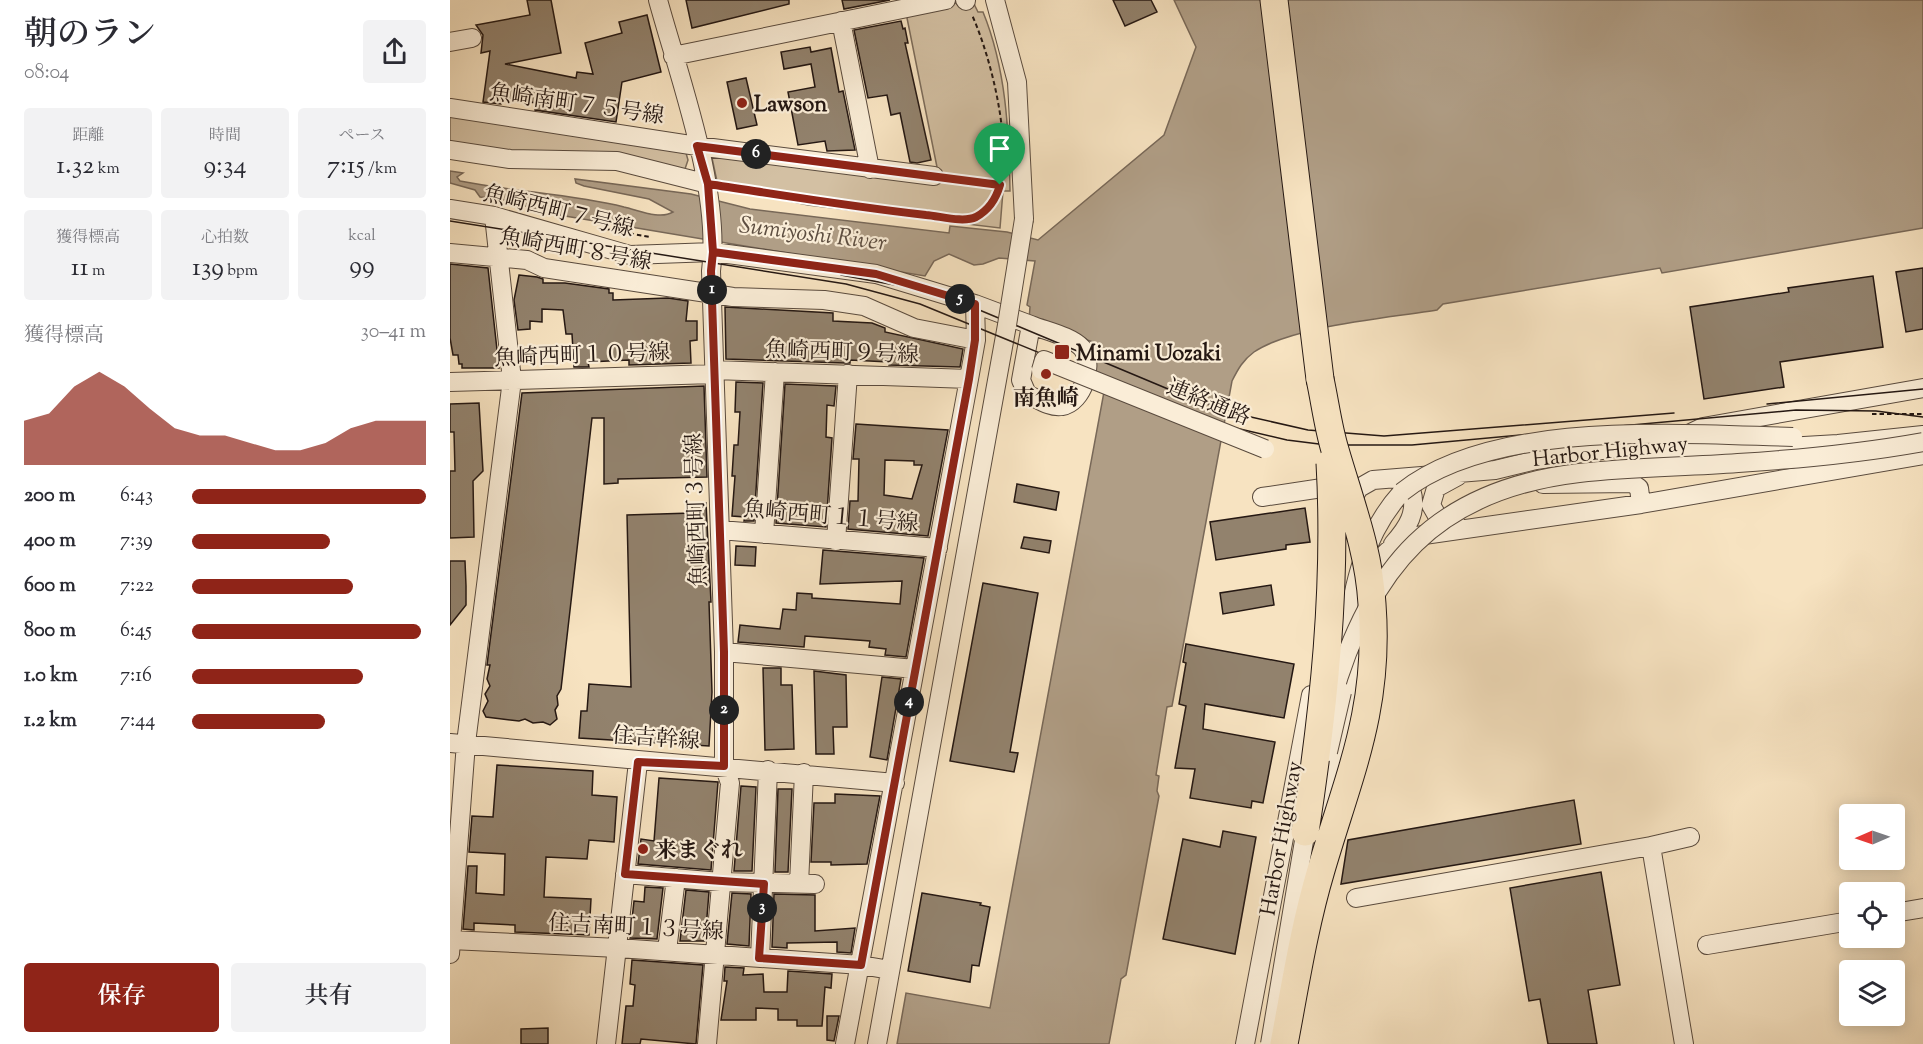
<!DOCTYPE html>
<html lang="ja">
<meta charset="utf-8">
<style>
:root{--surface:#fff;--page:#f2f2f3;--text:#2b2b33;--muted:#7c7c81;--accent:#8f2418}
body{margin:0;font-family:"Sorts Mill Goudy","Noto Serif JP",serif;background:var(--page);color:var(--text);height:100vh;display:flex;flex-direction:column;font-size:22px;white-space:nowrap}
*{box-sizing:border-box;margin:0}
p{font-size:20px;color:var(--muted)}
.icon{flex:none;width:33px;height:33px;fill:none;stroke:currentColor;stroke-width:2;stroke-linecap:round;stroke-linejoin:round}
.map{position:relative;flex:1;overflow:hidden}
.details{display:flex;flex-direction:column;background:var(--surface);width:450px}
.details>*{flex:none}
.needle{width:39px;rotate:268deg}
.fabs{position:absolute;left:1389px;top:804px;display:grid;gap:12px}
.fabs a{display:grid;place-items:center;width:66px;height:66px;border-radius:6px;background:var(--surface);box-shadow:0 3px 15px #0003;font-size:30px}
.pin{position:absolute;display:grid;place-items:center;width:51px;height:51px;color:#fff;margin:-62px -26px;border-radius:50% 50% 50% 0;rotate:-45deg;box-shadow:0 0 6px #0007}
.pin .icon{rotate:45deg}
.km{position:absolute;width:30px;height:30px;margin:-15px;border-radius:50%;background:#222;color:#fff;font-size:16px;line-height:30px;text-align:center}
.round{display:grid;place-items:center;flex:none;width:63px;height:63px;border-radius:6px;background:var(--page)}
.overview{display:flex;align-items:center;justify-content:space-between;height:102px;padding:0 24px}
h1{font-size:33px;font-weight:600;line-height:45px}
.figures{display:grid;grid-template-columns:repeat(3,1fr);gap:9px;height:102px;padding:6px 24px}
.figures div{display:grid;align-content:center;border-radius:6px;background:var(--page);text-align:center}
.figures b{font-size:26px;font-weight:600}
.figures small{font-size:16px;font-weight:400}
.figures p{font-size:16px}
.chart{height:168px;padding:12px 24px}
.chart p{display:flex;justify-content:space-between}
.chart svg{width:100%;height:108px;margin-top:6px;fill:var(--accent);opacity:.7}
.cta{display:flex;gap:12px;margin-top:auto;padding:12px 24px}
.cta a{flex:1;height:69px;border-radius:6px;background:var(--accent);color:#fff;font-size:24px;font-weight:600;line-height:69px;text-align:center}
.cta a+a{background:var(--page);color:var(--text)}
ul{padding:0 24px;list-style:none;font-size:20px}
li{display:grid;grid-template-columns:96px 72px 1fr;align-items:center;height:45px}
li i{height:15px;border-radius:8px;background:var(--accent)}
main{display:flex;flex:1;min-height:0}
.map>svg:first-child{display:block}
.green{fill:#d3c0a3;stroke:#7c6c5b;stroke-width:1.5}
.water{fill:#b09e86;stroke:#786858;stroke-width:1.5}
.building{fill:#92826d;stroke:#251813;stroke-width:1.5;fill-rule:evenodd}
.lines{fill:none;stroke-linecap:round;stroke-linejoin:round}
.minor-casing{stroke:#5a4b3e;stroke-width:20}
.highway-casing{stroke:#251813;stroke-width:29}
.path{stroke:#251813;stroke-width:2;stroke-dasharray:4.5 3;stroke-linecap:butt}
.minor{stroke:#faedd7;stroke-width:18}
.highway{stroke:#f7e3c1;stroke-width:27}
.tram{stroke:#251813;stroke-width:1.5}
.minor-bridge-casing{stroke:#5a4b3e;stroke-width:20;stroke-linecap:butt}
.highway-bridge-casing{stroke:#251813;stroke-width:29;stroke-linecap:butt}
.minor-bridge{stroke:#faedd7;stroke-width:18}
.highway-bridge{stroke:#f7e3c1;stroke-width:27}
.route-casing{stroke:#fff;stroke-width:12}
.route{stroke:#8f2418;stroke-width:8}
.poi-dot{fill:#8f2418;stroke:#faedd7;stroke-width:2}
.labels{text-anchor:middle;stroke-width:4.5;stroke-linejoin:round;paint-order:stroke}
.street-label{font-size:22px;fill:#251813;stroke:#faedd7}
.poi-label{font-size:22px;font-weight:bold;fill:#251813;stroke:#faedd7;text-anchor:start}
.water-label{font-size:24px;font-style:italic;fill:#5d4e41;stroke:#faedd7}
</style>
<main>
<section class="details">
<div class="overview"><div><h1>朝のラン</h1><p>08:04</p></div><a class="round"><svg class="icon" aria-label="share" viewBox="0 0 24 24"><path d="M12 15V3M7 8l5-5 5 5M5 13v7h14v-7"/></svg></a></div>
<div class="figures">
<div><p>距離</p><b>1.32<small> km</small></b></div>
<div><p>時間</p><b>9:34</b></div>
<div><p>ペース</p><b>7:15<small> /km</small></b></div>
</div>
<div class="figures">
<div><p>獲得標高</p><b>11<small> m</small></b></div>
<div><p>心拍数</p><b>139<small> bpm</small></b></div>
<div><p>kcal</p><b>99</b></div>
</div>
<div class="chart"><p><span>獲得標高</span>30–41 m</p>
<svg viewBox="0 0 160 44" preserveAspectRatio="none"><path d="M0 44V26L10 23L20 12L30 6L40 12L50 21L60 29L70 32L80 32L90 35L100 38L110 38L120 35L130 29L140 26L150 26L160 26V44z"/></svg>
</div>
<ul>
<li><b>200 m</b>6:43<i style="width:100%"></i></li>
<li><b>400 m</b>7:39<i style="width:59%"></i></li>
<li><b>600 m</b>7:22<i style="width:69%"></i></li>
<li><b>800 m</b>6:45<i style="width:98%"></i></li>
<li><b>1.0 km</b>7:16<i style="width:73%"></i></li>
<li><b>1.2 km</b>7:44<i style="width:57%"></i></li>
</ul>
<div class="cta"><a>保存</a><a>共有</a></div>
</section>
<div class="map">
<svg width="1473" height="1044" viewBox="0 0 1473 1044">
<rect width="100%" height="100%" fill="#f7e3c1"/>
<filter id="stains"><feTurbulence type="fractalNoise" baseFrequency=".00333" numOctaves="4"/><feColorMatrix values="0 0 0 0 .2 0 0 0 0 .09 0 0 0 0 .02 0 0 0 .5 -.17"/></filter>
<radialGradient id="worn" r=".72"><stop offset=".6" stop-color="#630" stop-opacity="0"/><stop offset="1" stop-color="#630" stop-opacity=".3"/></radialGradient>
<path class="green" d="M520,0H522L528,12H533C556,68 559,131 560,191H553L550,228L358,205L268,186L262,158L268,154L490,182L456,13Z
M0,113L234,146L238,160L235,169L61,154L0,144Z"/>
<path class="water" d="M724,0H1473V228L1212,273L1210,268L993,304L987,310C939,318 842,326 804,352C793,360 788,369 782,381L722,706L717,707L706,775L709,776L707,791L709,796L676,975L671,979L659,1044H447L456,993L540,1008L654,392L636,384L643,342L579,320L580,307L577,305L585,261L549,258L533,264L524,265L499,254L484,261L475,276L103,214L51,199L30,197L25,190L0,183V171L13,173L7,177L10,181C65,192 121,194 174,207C188,210 210,220 223,212L199,199L134,186L126,183L125,179L241,194L300,209L499,233L500,226L557,232L588,240L714,135L746,47Z"/>
<path class="building" d="M77,0H101L111,53L55,64L126,78L127,72L143,74L135,43L172,33L169,22L197,15L211,72L172,82L166,122L85,110L86,103L52,98L51,104L33,102L40,51L31,53L33,35L26,25L80,15Z
M236,0H339V4L242,28Z
M392,0H440L394,9Z
M663,0H701L707,12L675,26Z
M451,21L453,29L455,28L458,43H455L481,160L467,163L460,162L450,113L441,115L437,95L418,98L404,30Z
M360,47L361,52L381,48L389,92L393,91L405,150L377,151L375,141L348,145L338,92L365,87L361,64L334,69L331,52Z
M296,78L307,125L287,129L277,82Z
M0,264L38,268L49,368H12V364H9L8,355H3L0,338Z
M1473,268V329L1456,332L1446,272Z
M69,275L87,277L93,279V283H115L159,289V293H163V300L218,298L238,301L236,321H247V340L240,341L241,363L179,365V360L138,362L139,367H124L122,334H116L113,310L92,309V322L80,321V329L68,330L64,300Z
M1423,276L1433,347L1330,362L1334,387L1254,399L1240,307L1339,292L1338,288Z
M275,307L383,313V321L422,323L435,328V332L513,349L510,367L439,365V362L400,360V363H395L276,359Z
M286,382L313,383L304,521H294L295,517L282,516L285,476H282L284,445H288L290,412H285Z
M335,384L386,386L384,406L377,405L376,437L382,438L376,527L326,523Z
M254,386L257,477L168,479V483L154,484V418H142L111,689L107,696L108,705L105,710L107,719L100,725L93,722L83,723L75,719L69,721L36,717L33,711L38,701L35,694L40,686L37,679L40,665H37L72,393Z
M29,403L33,471L23,481L24,537L0,538V471H5L4,432H0V404Z
M406,424L498,430L478,536L398,529L400,501H408L409,459H403ZM435,460L464,461V465H472L462,499L434,495Z
M567,484L609,492L606,510L564,502Z
M242,503H256L261,602H259L262,692L259,746L129,738L131,711H137L139,684L181,687L177,515L242,513Z
M855,508L860,542L836,545V549L766,560L760,522Z
M574,537L601,541L599,553L571,548Z
M286,546L306,547L305,566L285,565Z
M373,550L474,558L456,657L435,655L436,649L419,647L420,641L355,636L354,647L288,642L290,625L330,629L333,609L346,610L347,593L362,594V598L450,604L452,581L370,584Z
M0,561H15L16,586V605L0,625Z
M533,583L588,593L560,752L568,753L564,772L500,761Z
M821,585L824,605L773,614L770,593Z
M736,644L844,664L834,718L755,704L753,729L825,742L813,803L802,801L801,808L740,798L745,769L725,768L736,706L729,704L736,663L733,662Z
M313,668H331V685H342L344,749L315,750Z
M364,671L396,675L397,727H383L384,754H366Z
M432,677L451,679L437,760L420,757Z
M47,765L143,771L142,795L167,797L164,842L139,840L137,859L96,857L94,897L141,899L139,935L65,932V925L24,923V930L13,929L18,866H27L26,893L54,895L55,854L19,852L22,816L43,817Z
M209,778L268,782L261,870L188,864L191,839L204,841Z
M291,786L306,787L302,871H284Z
M328,789H342L338,872H325Z
M385,794L430,796L417,864L381,865V862H361L364,803H385Z
M1124,800L1131,844L891,884L898,840Z
M773,831L806,837L785,954L713,939L733,839L770,847Z
M1151,872L1170,985L1138,990L1147,1044H1098L1090,999L1079,1001L1060,888Z
M195,887L213,888L207,939L180,938L184,901L194,902Z
M236,890L259,892L255,941H230Z
M282,893L301,894L299,946L277,944Z
M472,893L531,903L530,905L540,907L529,966L522,965L520,982L458,971Z
M324,894L365,895V931L405,928L401,953L387,952V942L337,943V948L322,947Z
M182,960L253,965L246,1044L191,1039L190,1044H172L176,1006H183L185,985L180,984Z
M275,967L294,968L293,975L313,974L314,992H337L338,971L382,974L381,988L375,987L372,1026H347V1020H328V1009L306,1008V1020H271L277,981H274Z
M377,1016H389L384,1041L377,1040Z
M98,1028V1044H71V1029Z"/>
<g class="lines">
<defs>
<path id="minor" d="M208,0C230,80 271,190 261,271L274,652V766L280,783L257,1044
M515,0L516,1
M545,0L567,82L574,219
M391,21L420,169
M0,42L22,38
M223,56L496,0
M0,108L247,146L484,176
M0,150L60,159L167,161L258,184
M0,209L44,216L180,255L263,252L426,274L525,304L581,325L571,380L577,394C588,399 600,408 612,406C633,403 645,364 632,348C621,336 596,331 581,325
M0,253L77,260L94,268L283,297L374,300L414,306L464,328L526,340
M264,370L519,379
M0,382L264,374
M1187,456L1388,444L1473,435
M1093,484L1182,483L1189,488L1191,504
M812,497L892,485
M898,506L909,488L923,480L1045,470L1086,460L1230,438L1253,427L1473,388
M1006,524L989,519L981,505L986,488L1008,476
M270,530L488,548
M314,534L325,372
M386,541L398,374
M943,544C958,527 968,512 961,489L949,479
M918,578C929,556 943,543 967,536L1191,504L1473,455
M274,652L465,669
M891,659C902,598 909,539 952,492
M0,743L445,783
M877,815L907,641
M1201,846L1240,837
M175,874L271,882L365,884
M349,884L354,773
M906,898L1201,846L1234,1044
M1444,913L1473,908
M0,940L168,948L411,965L440,970
M1257,945L1400,921
M217,951L226,878
M0,954L16,743L62,380L44,216
M310,958L318,770
M156,1044L188,762
M395,1044L519,379L526,340L525,304
M427,1044L557,325
M795,1044L861,695"/>
<path id="highway" d="M824,0L870,379"/>
</defs>
<use href="#minor" class="minor-casing"/>
<use href="#highway" class="highway-casing"/>
<path class="path" d="M499,178L550,185
M273,186L428,210L524,218C533,212 543,206 547,196C565,150 541,57 522,15
M150,228L200,237
M1422,414H1473"/>
<use href="#minor" class="minor"/>
<use href="#highway" class="highway"/>
<path class="tram" d="M0,221L396,284L470,304L756,421L837,440L877,445H962L1346,410L1426,411L1473,417
M391,275L461,288L515,304L730,394L792,415L858,430L934,436L1224,413
M1317,404L1473,389"/>
<defs>
<path id="minor-bridge" d="M557,325L574,219
M591,370L594,360L815,449
M952,492C1044,419 1230,434 1343,437
M881,702C919,567 985,490 1129,473C1182,467 1235,467 1288,463C1350,459 1412,453 1473,442
M878,752L892,692
M820,1044L857,823"/>
<path id="highway-bridge" d="M855,832C874,709 887,586 880,463
M834,1044C845,986 854,927 871,870C899,774 930,709 922,604C919,550 900,502 885,450C878,427 875,402 870,379"/>
</defs>
<use href="#minor-bridge" class="minor-bridge-casing"/>
<use href="#highway-bridge" class="highway-bridge-casing"/>
<use href="#minor-bridge" class="minor-bridge"/>
<use href="#highway-bridge" class="highway-bridge"/>
</g>
<g class="lines">
<defs>
<path id="route" d="M550,185C546,199 539,210 526,217C513,223 490,216 476,215C403,207 331,195 258,184L263,252L261,271L274,652V766L188,762L175,874L314,884L309,958L411,965L519,379L525,340V304L426,274L263,252L258,184L247,146L550,185"/>
</defs>
<use href="#route" class="route-casing"/>
<use href="#route" class="route"/>
</g>
<g class="poi-dot">
<circle cx="292" cy="103" r="6"/>
<rect x="604" y="344" width="16" height="16" rx="3"/>
<circle cx="596" cy="374" r="6"/>
<circle cx="193" cy="849" r="6"/>
</g>
<g class="labels">
<g class="street-label">
<text transform="translate(127 103) rotate(8)" y="8">魚崎南町７５号線</text>
<text transform="translate(109 210) rotate(14)" y="8">魚崎西町７号線</text>
<text transform="translate(126 248) rotate(10)" y="8">魚崎西町８号線</text>
<text transform="translate(392 351) rotate(2)" y="8">魚崎西町９号線</text>
<text transform="translate(132 354) rotate(-2)" y="8">魚崎西町１０号線</text>
<text transform="translate(759 401) rotate(22)" y="8">連絡通路</text>
<text transform="translate(1160 450) rotate(-6)" y="8">Harbor Highway</text>
<text transform="translate(245 510) rotate(-92)" y="8">魚崎西町３号線</text>
<text transform="translate(381 515) rotate(5)" y="8">魚崎西町１１号線</text>
<text transform="translate(206 737) rotate(4)" y="8">住吉幹線</text>
<text transform="translate(830 838) rotate(-80)" y="8">Harbor Highway</text>
<text transform="translate(186 926) rotate(3)" y="8">住吉南町１３号線</text>
</g>
<g class="poi-label">
<text x="304" y="111">Lawson</text>
<text x="626" y="360">Minami Uozaki</text>
<text x="596" y="405" text-anchor="middle">南魚崎</text>
<text x="205" y="857">来まぐれ</text>
</g>
<g class="water-label">
<text transform="translate(363 233) rotate(7)" y="8">Sumiyoshi River</text>
</g>
</g>
<rect width="100%" height="100%" filter="url(#stains)"/>
<rect width="100%" height="100%" fill="url(#worn)"/>
</svg>
<div class="fabs">
<a><svg class="needle" viewBox="-14 -14 28 28"><path d="M0-13l5 13h-10z" fill="#e53935"/><path d="M0 13l5-13h-10z" fill="#7c7c81"/></svg></a>
<a><svg class="icon" aria-label="locate" viewBox="0 0 24 24"><circle cx="12" cy="12" r="6"/><path d="M12 2v4M12 18v4M2 12h4M18 12h4"/></svg></a>
<a><svg class="icon" aria-label="layers" viewBox="0 0 24 24"><path d="M12 4l9 5-9 5-9-5zM3 14l9 5 9-5"/></svg></a>
</div>
<div class="pin" style="left:550px;top:185px;background:#1e9e55"><svg class="icon" aria-label="arrive" viewBox="0 0 24 24"><path d="M6 21V4h12l-3 4 3 4H6"/></svg></div>
<b class="km" style="left:262px;top:290px">1</b>
<b class="km" style="left:274px;top:710px">2</b>
<b class="km" style="left:312px;top:908px">3</b>
<b class="km" style="left:459px;top:702px">4</b>
<b class="km" style="left:510px;top:299px">5</b>
<b class="km" style="left:306px;top:154px">6</b>
</div>
</main>
